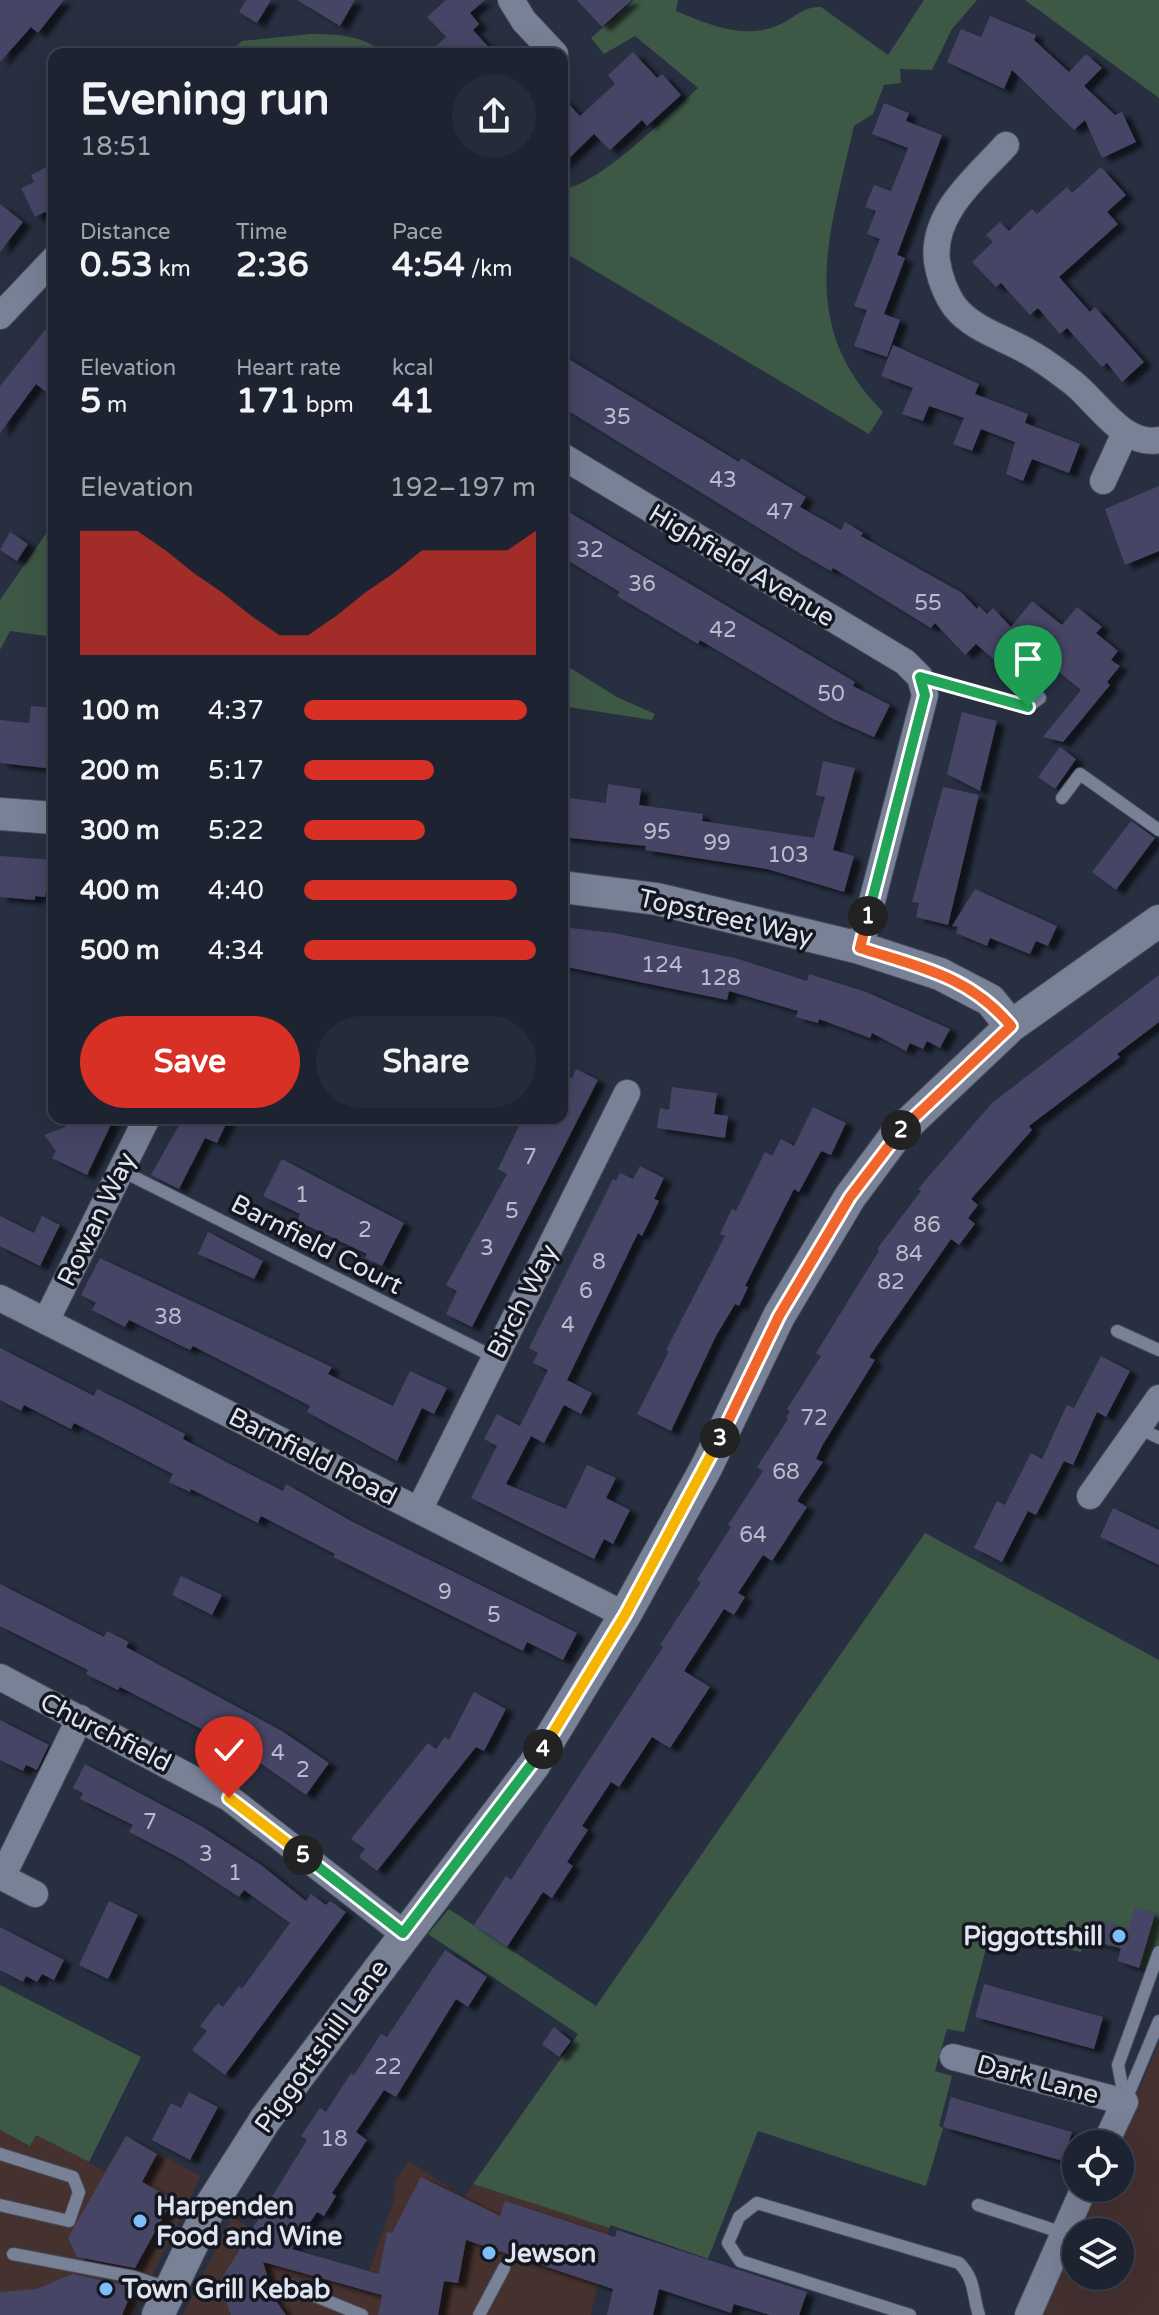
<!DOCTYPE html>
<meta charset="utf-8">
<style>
:root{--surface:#1d2330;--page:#252b38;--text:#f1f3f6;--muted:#a0a4ab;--line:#3b404c;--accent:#d93025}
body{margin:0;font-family:"Varela Round",sans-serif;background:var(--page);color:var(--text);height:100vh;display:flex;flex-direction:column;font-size:30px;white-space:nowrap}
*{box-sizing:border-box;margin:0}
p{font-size:26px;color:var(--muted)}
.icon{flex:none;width:44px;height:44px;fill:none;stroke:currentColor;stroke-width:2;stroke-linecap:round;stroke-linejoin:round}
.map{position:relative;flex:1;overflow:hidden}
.sheet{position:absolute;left:48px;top:48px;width:520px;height:1076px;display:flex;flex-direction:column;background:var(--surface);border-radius:16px;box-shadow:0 8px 32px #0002,0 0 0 2px var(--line)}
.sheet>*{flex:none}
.buttons{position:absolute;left:1062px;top:2130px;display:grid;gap:16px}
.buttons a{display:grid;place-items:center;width:72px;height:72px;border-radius:50%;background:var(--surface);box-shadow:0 8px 32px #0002,0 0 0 2px var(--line);font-size:40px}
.pin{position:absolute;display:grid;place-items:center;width:68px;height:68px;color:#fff;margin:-82px -34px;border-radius:50% 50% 50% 0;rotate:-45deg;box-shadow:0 0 8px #0007}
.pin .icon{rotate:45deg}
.km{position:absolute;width:40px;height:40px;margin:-20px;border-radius:50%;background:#222;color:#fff;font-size:22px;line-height:40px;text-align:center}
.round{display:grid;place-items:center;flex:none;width:84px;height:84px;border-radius:42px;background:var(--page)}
.summary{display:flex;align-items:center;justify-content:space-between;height:136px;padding:0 32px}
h1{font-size:44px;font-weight:800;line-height:60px}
.figures{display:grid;grid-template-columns:repeat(3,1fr);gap:12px;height:136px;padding:8px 32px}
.figures div{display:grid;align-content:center}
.figures b{font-size:34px;font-weight:800}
.figures small{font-size:22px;font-weight:400}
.figures p{font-size:22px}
.chart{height:224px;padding:16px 32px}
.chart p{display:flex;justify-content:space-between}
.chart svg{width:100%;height:144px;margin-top:8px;fill:var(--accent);opacity:.7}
.primary-button{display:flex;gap:16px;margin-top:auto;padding:16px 32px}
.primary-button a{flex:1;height:92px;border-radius:48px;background:var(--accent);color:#fff;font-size:32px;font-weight:800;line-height:92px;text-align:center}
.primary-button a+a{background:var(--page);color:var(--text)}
ul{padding:0 32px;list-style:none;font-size:26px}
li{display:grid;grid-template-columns:128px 96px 1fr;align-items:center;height:60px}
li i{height:20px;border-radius:10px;background:var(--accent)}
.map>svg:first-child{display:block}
.commercial{fill:#45312e}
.education{fill:#453030;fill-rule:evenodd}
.green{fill:#3e5846}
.building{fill:#464565;filter:url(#shadow)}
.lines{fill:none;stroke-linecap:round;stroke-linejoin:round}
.service-casing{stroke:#464c5b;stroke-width:14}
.minor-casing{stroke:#464c5b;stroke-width:28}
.tertiary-casing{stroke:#464c5b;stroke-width:34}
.service{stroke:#788196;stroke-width:12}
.minor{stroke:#788196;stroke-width:26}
.tertiary{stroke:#788196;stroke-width:32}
.split-1-casing{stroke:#fff;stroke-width:16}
.split-2-casing{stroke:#fff;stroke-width:16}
.split-3-casing{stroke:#fff;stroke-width:16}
.split-4-casing{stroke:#fff;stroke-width:16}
.split-5-casing{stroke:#fff;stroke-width:16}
.split-6-casing{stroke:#fff;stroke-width:16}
.split-1{stroke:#22a559;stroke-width:10}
.split-2{stroke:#f0652b;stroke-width:10}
.split-3{stroke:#f0652b;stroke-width:10}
.split-4{stroke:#f5b400;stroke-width:10}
.split-5{stroke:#22a559;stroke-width:10}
.split-6{stroke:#f5b400;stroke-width:10}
.poi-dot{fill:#7bbef8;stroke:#14171f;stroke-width:3}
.labels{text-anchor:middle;stroke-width:7;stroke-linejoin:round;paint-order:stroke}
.number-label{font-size:22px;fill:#b9bccd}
.street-label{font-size:26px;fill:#dfe4f0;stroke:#14171f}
.poi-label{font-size:26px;font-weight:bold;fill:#dfe4f0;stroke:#14171f;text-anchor:start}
</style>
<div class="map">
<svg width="1159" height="2315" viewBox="0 0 1159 2315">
<defs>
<filter id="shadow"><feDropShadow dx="8" dy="4.5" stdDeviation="2" flood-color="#0009"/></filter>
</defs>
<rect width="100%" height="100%" fill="#272f40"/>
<path class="commercial" d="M0,2130L29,2146L35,2134L105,2171L126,2136L201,2176L133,2315H0Z
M409,2161L464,2197L473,2184L609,2228L591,2315H183L232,2216L272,2244L305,2274L362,2290L393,2203L396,2180Z"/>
<path class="education" d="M1159,2043V2315H1039L1095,2188H1120V2144H1116ZM1076,2232H1120V2276H1076Z"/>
<path class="green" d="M634,0H678L676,11C710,25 745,41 781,24C795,17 804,6 821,7L888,55L924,0H977L952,29L932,70L900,69L901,83L884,85L873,114L854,126C830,234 795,323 883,412L869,434L562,251V189C599,186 669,114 698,88L635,36L604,54L591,38Z
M1025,0H1159V98Z
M310,34C339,34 362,35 386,54L229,53L242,41Z
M54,522V637L10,631L0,650V600Z
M562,663L617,697L655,714L652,720L562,706Z
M925,1533L1159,1660V1973L1118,1961L1121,1949L1084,1942L1081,1952L1015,1937L1012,1947L988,1941L964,2032L947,2029L935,2071L952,2076L939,2126L943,2128L926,2186L758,2131L708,2259L611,2225L609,2228L473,2184L578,2034L428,1934L449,1909L596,2006Z
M0,1985L141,2057L89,2162L36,2135L30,2146L0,2130Z"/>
<path class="building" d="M0,0H64L38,33L31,27L0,62Z
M246,0H271L257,23L239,12Z
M297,0H355L340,26Z
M446,0H485L470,13L479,24L473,30L495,54H427L446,37L427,17Z
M577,0H632L602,27Z
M990,16L1036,35L1034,40L1069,72L1086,54L1102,68L1084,86L1115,115L1122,112L1136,142L1102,158L1085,120L1074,130L1012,70L1004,89L947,62L961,29L981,37Z
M633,52L657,78L662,74L681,95L647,126L642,120L610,150L594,134L562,165V97L580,116L615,84L608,75Z
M884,103L909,113L906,121L942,135L897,255L905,258L884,314L900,320L887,357L854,346L867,310L854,306L880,239L867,234L876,211L865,207L874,185L891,191L908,148L872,134Z
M47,167L51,175L54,173V225L47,211L35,217L21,188L34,182L31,175Z
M1101,167L1126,195L1107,212L1118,224L1059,277L1090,312L1095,307L1144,362L1122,382L1107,363L1102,367L1067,328L1060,334L1038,308L1030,315L1001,283L996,287L972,262L993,242L986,235L1000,222L1009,231L1032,209L1037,214L1067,187L1072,193Z
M0,204L23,222L0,252Z
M54,319V398L36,384L0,433V386Z
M893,345L979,384L975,394L1028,414L1025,423L1080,444L1069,473L1032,459L1023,481L1006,474L1015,442L981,429L972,451L953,444L964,418L929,406L923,421L902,414L913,388L881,376Z
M562,355L739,462L741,458L806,497L800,507L841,530L845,522L863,533L861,536L962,593L977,609L979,606L987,614L993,608L1011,627L1032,601L1062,625L1077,607L1102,627L1096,633L1118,651L1111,660L1120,666L1107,682L1110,685L1063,742L1043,737L1081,690L1048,663L1035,678L1005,654L998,663L976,644L965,655L935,623L931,628L833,568L831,571L801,554L562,407Z
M1159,486V551L1125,565L1105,509Z
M562,508L855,682L853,686L890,705L874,737L833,719L700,640L698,644L617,596L620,592L562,557Z
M10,532L28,544L17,561L0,550Z
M31,706L54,708V769L0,763V720L29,723Z
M962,712L997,721L980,791L947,774Z
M1060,747L1076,759L1055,789L1038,777Z
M823,761L855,768L833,850L854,856L844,892L767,869L645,850L646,846L562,837V797L606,803L608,784L641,789L639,805L703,814L702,821L814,838L825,797L816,795Z
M943,787L979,795L948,925L916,917L919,903L912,902Z
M1131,821L1155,838L1116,890L1092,872Z
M0,856L54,860V891L46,890L45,897L35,896V900L0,897Z
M975,889L1057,926L1048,946L1036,941L1030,954L990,938L987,946L956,933L958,927L952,926Z
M562,927L614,933L735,958L807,981L809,974L866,992L950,1029L940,1048L927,1041L923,1049L910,1043L906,1051L872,1033L870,1038L819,1019L818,1023L796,1017L798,1011L729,991L727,1000L562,966Z
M1159,975V1022L1117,1054L1120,1057L1029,1126L1032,1130L971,1199L978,1205L968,1218L975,1224L959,1245L951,1239L869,1357L875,1360L822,1446L816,1459L823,1462L797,1501L807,1507L772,1561L763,1555L738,1593L745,1597L734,1615L724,1609L684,1671L710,1687L670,1748L652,1737L619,1787L611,1782L582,1826L588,1830L567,1862L573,1866L552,1898L543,1892L507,1947L474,1925L506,1876L511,1880L663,1647L660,1645L701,1582L697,1580L731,1527L728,1525L763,1471L757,1467L788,1419L786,1418L790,1411L787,1409L821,1356L816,1353L879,1251L877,1249L921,1191L918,1189L992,1103Z
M576,1069L598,1080L472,1327L446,1314L457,1291L446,1285L507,1174L498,1169L523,1118H562V1073L572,1078Z
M672,1087L717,1093L714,1114L728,1116L725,1138L657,1128L660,1108L669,1110Z
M813,1107L846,1123L831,1155L821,1151L799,1192L794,1189L745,1286L748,1287L739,1306L735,1304L716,1336L671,1431L637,1414L669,1351L666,1350L725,1236L720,1234L732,1209L736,1211L765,1152L772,1156L781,1139L794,1146Z
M69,1118H114L87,1175L52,1158L56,1151L44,1135L65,1127Z
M165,1118H229L217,1143L205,1138L179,1189L151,1175L179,1125Z
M282,1159L404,1223L382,1266L365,1258L367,1254L297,1221L300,1214L263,1196Z
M640,1166L664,1178L654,1199L659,1201L642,1236L638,1233L567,1380L592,1393L581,1414L564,1405L544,1443L531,1436L506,1484L566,1509L587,1465L616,1478L606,1498L630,1510L613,1544L604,1539L594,1559L471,1498L497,1446L484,1439L497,1414L520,1426L548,1370L533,1363L538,1353L529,1348L613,1179L616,1181L620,1173L633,1179Z
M0,1216L34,1233L42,1216L60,1225L40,1266L0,1246Z
M208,1232L263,1261L254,1279L198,1254Z
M100,1258L332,1367L328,1374L393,1406L410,1371L447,1388L434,1414L422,1408L397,1461L307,1412L310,1406L193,1346L190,1350L129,1320L125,1327L92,1310L96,1303L81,1295Z
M0,1348L94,1396L97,1389L124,1402L185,1434L183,1439L230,1464L283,1491L286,1484L351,1521L577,1633L563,1660L527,1642L523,1651L343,1562L333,1557L335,1554L261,1516L258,1523L191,1489L190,1492L169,1482L173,1474L74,1423L71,1429L24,1405L21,1411L0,1400Z
M1101,1356L1130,1371L1106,1417L1097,1412L1073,1465L1064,1461L1036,1515L1028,1511L1002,1562L974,1548L997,1501L1005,1505L1031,1453L1042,1459L1067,1405L1074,1408Z
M1113,1508L1159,1530V1565L1100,1537Z
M181,1576L222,1595L212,1615L172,1595Z
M0,1584L104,1637L107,1631L129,1642L126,1647L282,1731L329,1763L306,1795L240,1749L120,1687L118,1690L86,1674L88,1670L0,1626Z
M474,1692L506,1709L484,1751L476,1747L377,1871L359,1857L365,1849L351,1839L428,1743L436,1749L445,1737L449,1740Z
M0,1720L49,1745L37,1770L26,1765L23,1771L0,1760Z
M85,1764L203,1827L261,1865L306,1901L311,1894L326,1905L330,1901L346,1912L225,2075L192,2050L207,2031L200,2026L218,2003L223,2007L239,1986L242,1989L290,1923L244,1890L239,1897L181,1859L129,1832L133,1825L80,1799L83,1793L73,1788Z
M109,1901L138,1915L108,1979L79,1965Z
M1135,1907L1155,1914L1139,1968L1118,1961L1121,1948L1087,1940L1092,1919L1128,1928Z
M0,1927L64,1960L54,1980L42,1974L37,1982L26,1976L23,1982L0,1970Z
M445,1950L487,1977L468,2007L456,1999L396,2097L384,2090L356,2132L367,2140L332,2193L336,2196L324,2216L317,2212L292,2249L379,2274L387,2232L392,2233L421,2177L500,2216L505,2201L615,2237L617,2230L807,2292L799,2315H770L734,2304L731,2313L659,2289L653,2315H607L613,2289L466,2240L458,2283L444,2281L438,2315H378L382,2295L263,2262L274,2298L286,2315H231L219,2283L307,2140L301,2136L320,2108L326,2112L351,2073L354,2075L381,2034L387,2037Z
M984,1984L1103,2017L1094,2049L975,2017Z
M554,2027L571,2041L559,2057L542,2044Z
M189,2092L218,2107L190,2160L152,2140L171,2103L181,2108Z
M951,2097L1072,2132L1063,2161L943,2127Z
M126,2136L157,2154L142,2182L173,2199L135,2268L77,2257L68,2238Z
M72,2274L134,2287L122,2315H0V2292L37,2289Z"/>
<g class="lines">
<defs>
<path id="service" d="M920,677L1028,707L1040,698
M1062,798L1080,774L1159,830
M120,1170L494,1357
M1117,1331L1159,1350
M1139,1428L1159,1438
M1125,2102L1118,2065L1159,1952
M1125,2102L1159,2021
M0,2154L73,2177L79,2192L69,2221L0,2205
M978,2205L1063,2233
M13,2254L134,2277L170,2289
M288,2285L362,2315
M479,2315L504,2268
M910,2315L740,2261L728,2243L739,2217L757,2203L959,2263C976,2280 972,2294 979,2315"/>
<path id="minor" d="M511,0L524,21L555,54
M1006,145C977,177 931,213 937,261C939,276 946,295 955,307C973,330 1008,339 1032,354C1046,362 1059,372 1072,382C1097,401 1123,447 1159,440
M0,316L54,259
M562,456L905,662L920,677L925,695L860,948
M1103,481L1125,433
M0,1298L625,1615
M46,1321L147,1118
M1090,1496L1159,1398
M419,1510L627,1093
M0,1677L229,1798L403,1933
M0,1876L35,1894
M2,1877L80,1718
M953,2057L1125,2102L1105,2144
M1028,2315L1084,2188"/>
<path id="tertiary" d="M0,814L54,818
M562,887L657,899L860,948L940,974L990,1000L1011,1026
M158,2315L211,2205L265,2120L534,1765L625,1615L706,1468L779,1316L850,1197L896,1135L1011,1026L1159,921"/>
</defs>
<use href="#service" class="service-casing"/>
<use href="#minor" class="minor-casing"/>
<use href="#tertiary" class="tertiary-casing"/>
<use href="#service" class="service"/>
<use href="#minor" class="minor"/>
<use href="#tertiary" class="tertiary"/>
</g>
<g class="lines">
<defs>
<path id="split-1" d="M868,916L925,695L920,677L1028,707"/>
<path id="split-2" d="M868,916L860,948C919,967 970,976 1011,1026L901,1130"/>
<path id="split-3" d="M720,1438L779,1316L850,1197L901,1130"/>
<path id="split-4" d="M543,1749L625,1615L720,1438"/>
<path id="split-5" d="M303,1855L403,1933L543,1749"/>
<path id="split-6" d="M229,1798L303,1855"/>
</defs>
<use href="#split-1" class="split-1-casing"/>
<use href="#split-2" class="split-2-casing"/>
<use href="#split-3" class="split-3-casing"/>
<use href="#split-4" class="split-4-casing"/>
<use href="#split-5" class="split-5-casing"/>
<use href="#split-6" class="split-6-casing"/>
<use href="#split-1" class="split-1"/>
<use href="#split-2" class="split-2"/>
<use href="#split-3" class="split-3"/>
<use href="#split-4" class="split-4"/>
<use href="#split-5" class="split-5"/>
<use href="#split-6" class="split-6"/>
</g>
<g class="poi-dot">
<circle cx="1119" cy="1936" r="8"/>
<circle cx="140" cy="2221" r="8"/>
<circle cx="489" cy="2253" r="8"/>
<circle cx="106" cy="2289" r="8"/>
</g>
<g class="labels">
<g class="number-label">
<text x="617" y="424">35</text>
<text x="723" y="487">43</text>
<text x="780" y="519">47</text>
<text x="590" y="557">32</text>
<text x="642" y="591">36</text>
<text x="928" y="610">55</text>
<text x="723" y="637">42</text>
<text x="831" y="701">50</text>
<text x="657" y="839">95</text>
<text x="717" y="850">99</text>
<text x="788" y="862">103</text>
<text x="662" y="972">124</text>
<text x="720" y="985">128</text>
<text x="530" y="1164">7</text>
<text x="302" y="1202">1</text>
<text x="512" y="1218">5</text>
<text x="927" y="1232">86</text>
<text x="365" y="1237">2</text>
<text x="487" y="1255">3</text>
<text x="909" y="1261">84</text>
<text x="599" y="1269">8</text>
<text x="891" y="1289">82</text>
<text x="586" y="1298">6</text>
<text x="168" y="1324">38</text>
<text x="568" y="1332">4</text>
<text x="814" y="1425">72</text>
<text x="786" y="1479">68</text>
<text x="753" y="1542">64</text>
<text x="445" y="1599">9</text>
<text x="494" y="1622">5</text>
<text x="278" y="1760">4</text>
<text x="303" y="1777">2</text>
<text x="150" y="1829">7</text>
<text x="206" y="1861">3</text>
<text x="235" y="1880">1</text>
<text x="388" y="2074">22</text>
<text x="334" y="2146">18</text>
</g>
<g class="street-label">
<text transform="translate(742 565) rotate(31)" y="9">Highfield Avenue</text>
<text transform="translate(726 917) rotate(13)" y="9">Topstreet Way</text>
<text transform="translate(96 1219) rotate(-64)" y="9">Rowan Way</text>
<text transform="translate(317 1244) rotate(27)" y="9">Barnfield Court</text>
<text transform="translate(522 1301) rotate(-63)" y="9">Birch Way</text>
<text transform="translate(313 1456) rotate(27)" y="9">Barnfield Road</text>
<text transform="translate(106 1732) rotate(27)" y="9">Churchfield</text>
<text transform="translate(321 2046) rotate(-54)" y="9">Piggottshill Lane</text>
<text transform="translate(1038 2079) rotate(15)" y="9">Dark Lane</text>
</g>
<g class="poi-label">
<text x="1103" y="1945" text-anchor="end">Piggottshill</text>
<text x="156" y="2215">Harpenden<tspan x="156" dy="30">Food and Wine</tspan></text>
<text x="505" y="2262">Jewson</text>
<text x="122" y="2298">Town Grill Kebab</text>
</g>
</g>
</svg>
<div class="buttons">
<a><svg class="icon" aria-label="locate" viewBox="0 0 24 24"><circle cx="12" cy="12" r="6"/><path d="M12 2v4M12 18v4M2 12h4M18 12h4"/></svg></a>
<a><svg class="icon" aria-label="layers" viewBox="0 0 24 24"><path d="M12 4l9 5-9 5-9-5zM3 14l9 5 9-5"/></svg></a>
</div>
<div class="pin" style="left:1028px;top:707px;background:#1e9e55"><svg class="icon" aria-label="arrive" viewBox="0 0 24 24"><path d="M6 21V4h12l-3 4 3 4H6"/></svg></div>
<div class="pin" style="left:229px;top:1798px;background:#d93025"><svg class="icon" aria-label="check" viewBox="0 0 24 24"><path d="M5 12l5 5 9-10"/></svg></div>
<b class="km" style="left:868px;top:916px">1</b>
<b class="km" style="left:901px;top:1130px">2</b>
<b class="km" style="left:720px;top:1438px">3</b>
<b class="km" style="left:543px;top:1749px">4</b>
<b class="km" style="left:303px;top:1855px">5</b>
<section class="sheet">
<div class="summary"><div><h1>Evening run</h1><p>18:51</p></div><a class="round"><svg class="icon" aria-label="share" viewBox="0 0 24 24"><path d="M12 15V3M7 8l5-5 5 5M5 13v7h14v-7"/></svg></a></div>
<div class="figures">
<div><p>Distance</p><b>0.53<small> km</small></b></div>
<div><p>Time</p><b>2:36</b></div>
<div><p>Pace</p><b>4:54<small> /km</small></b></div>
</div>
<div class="figures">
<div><p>Elevation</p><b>5<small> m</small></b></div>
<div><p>Heart rate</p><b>171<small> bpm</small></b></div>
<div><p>kcal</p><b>41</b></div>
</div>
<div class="chart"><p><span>Elevation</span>192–197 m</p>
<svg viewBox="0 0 160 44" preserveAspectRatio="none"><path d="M0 44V6L10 6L20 6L30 12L40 19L50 25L60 32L70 38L80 38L90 32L100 25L110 19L120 12L130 12L140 12L150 12L160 6V44z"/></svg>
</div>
<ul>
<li><b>100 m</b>4:37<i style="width:96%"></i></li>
<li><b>200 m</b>5:17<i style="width:56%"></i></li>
<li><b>300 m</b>5:22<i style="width:52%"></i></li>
<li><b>400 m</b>4:40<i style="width:92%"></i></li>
<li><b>500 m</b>4:34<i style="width:100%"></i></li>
</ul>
<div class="primary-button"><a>Save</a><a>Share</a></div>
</section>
</div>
